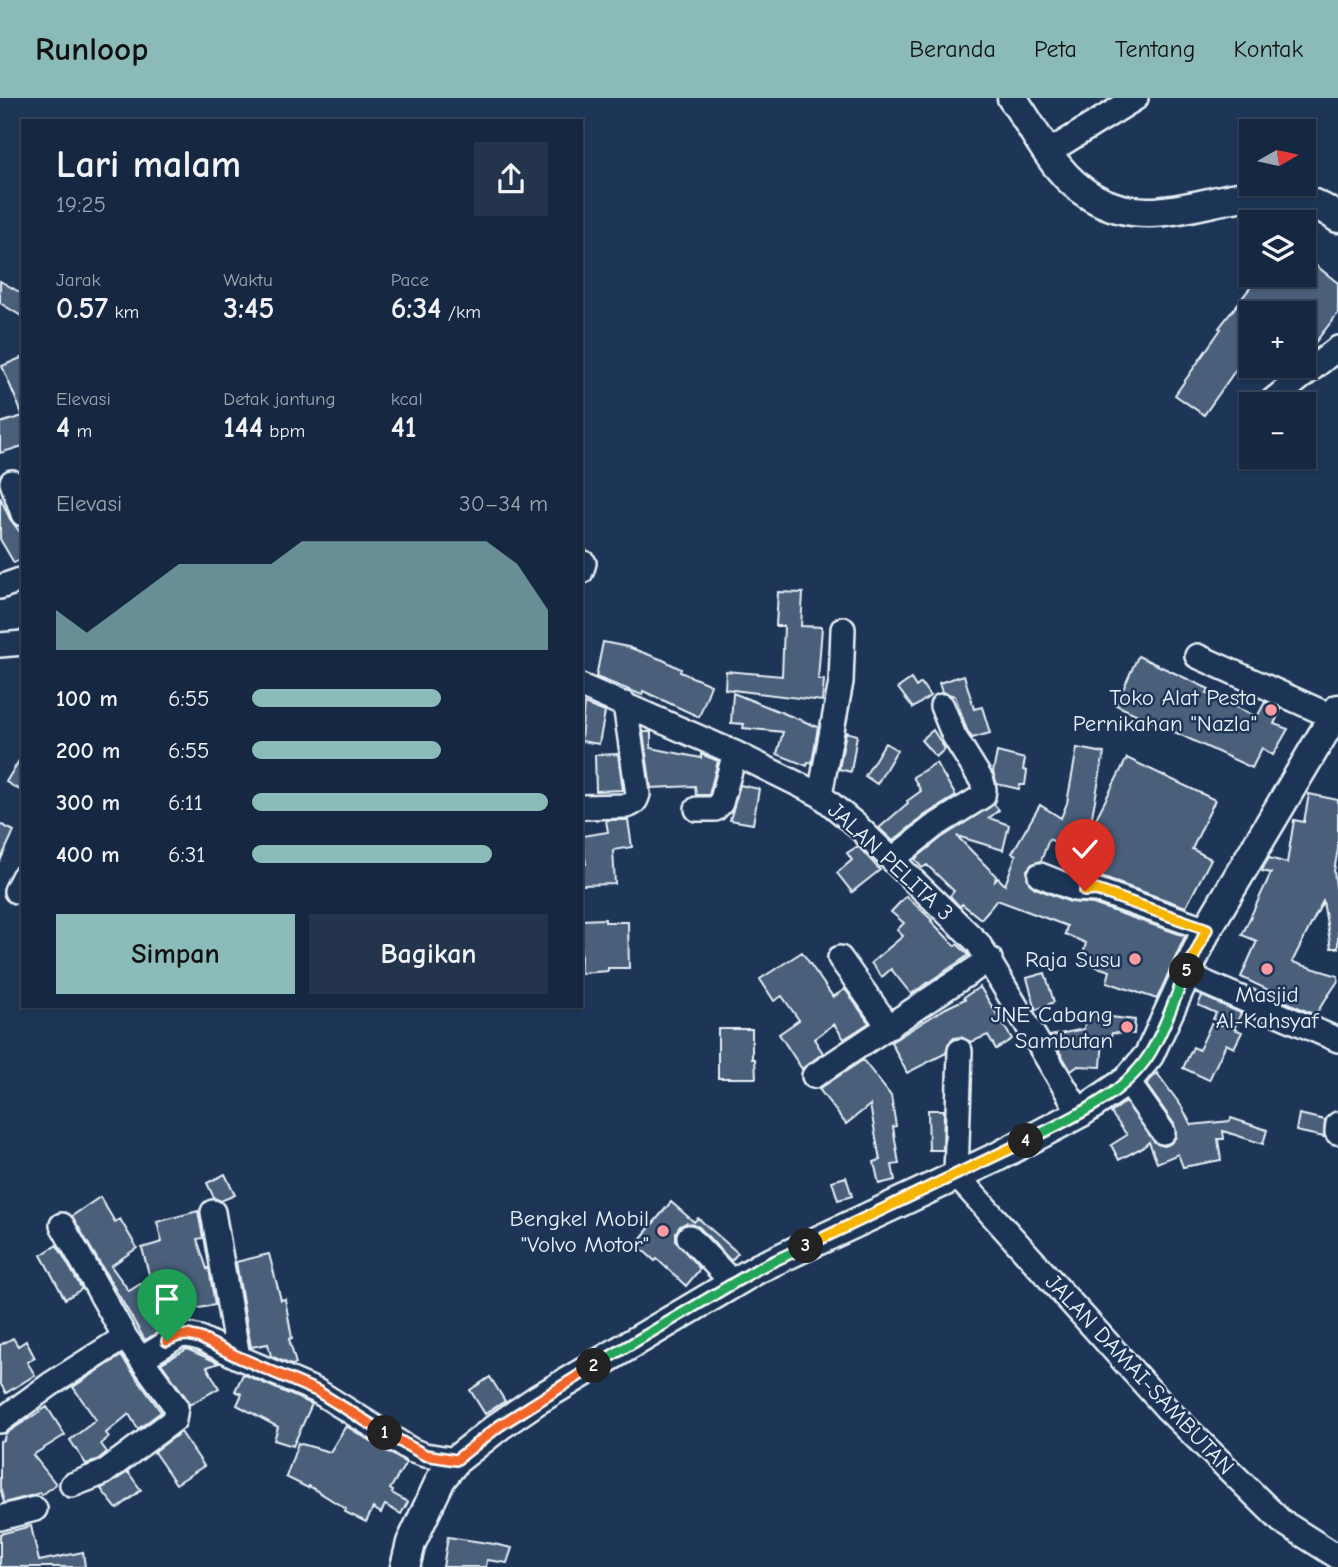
<!DOCTYPE html>
<html lang="id">
<meta charset="utf-8">
<style>
:root{--surface:#162841;--page:#23344c;--text:#f1f3f6;--muted:#9ea6b1;--line:#35445a;--accent:#8bbbb9}
body{margin:0;font-family:"Comic Neue",sans-serif;background:var(--page);color:var(--text);height:100vh;display:flex;flex-direction:column;font-size:26px;white-space:nowrap}
*{box-sizing:border-box;margin:0}
p{font-size:23px;color:var(--muted)}
.icon{flex:none;width:38px;height:38px;fill:none;stroke:currentColor;stroke-width:2;stroke-linecap:round;stroke-linejoin:round}
.map{position:relative;flex:1;overflow:hidden}
.panel{position:absolute;left:21px;top:21px;width:562px;height:889px;display:flex;flex-direction:column;background:var(--surface);border-radius:0px;box-shadow:0 2px 5px #0004,0 0 0 2px var(--line)}
.panel>*{flex:none}
.needle{width:46px;rotate:81deg}
.tools{position:absolute;left:1239px;top:21px;display:grid;gap:14px}
.tools a{display:grid;place-items:center;width:77px;height:77px;border-radius:0px;background:var(--surface);box-shadow:0 2px 5px #0004,0 0 0 2px var(--line);font-size:35px}
.pin{position:absolute;display:grid;place-items:center;width:60px;height:60px;color:#fff;margin:-72px -30px;border-radius:50% 50% 50% 0;rotate:-45deg;box-shadow:0 0 7px #0007}
.pin .icon{rotate:45deg}
.km{position:absolute;width:35px;height:35px;margin:-18px;border-radius:50%;background:#222;color:#fff;font-size:19px;line-height:35px;text-align:center}
.round{display:grid;place-items:center;flex:none;width:74px;height:74px;border-radius:0px;background:var(--page)}
.head{display:flex;align-items:center;justify-content:space-between;height:119px;padding:0 35px}
h1{font-size:38px;font-weight:700;line-height:52px}
.metrics{display:grid;grid-template-columns:repeat(3,1fr);gap:10px;height:119px;padding:7px 35px}
.metrics div{display:grid;align-content:center}
.metrics b{font-size:30px;font-weight:700}
.metrics small{font-size:19px;font-weight:400}
.metrics p{font-size:19px}
.chart{height:196px;padding:14px 35px}
.chart p{display:flex;justify-content:space-between}
.chart svg{width:100%;height:126px;margin-top:7px;fill:var(--accent);opacity:.7}
.button{display:flex;gap:14px;margin-top:auto;padding:14px 35px}
.button a{flex:1;height:80px;border-radius:0px;background:var(--accent);color:#111;font-size:28px;font-weight:700;line-height:80px;text-align:center}
.button a+a{background:var(--page);color:var(--text)}
ul{padding:0 35px;list-style:none;font-size:23px}
li{display:grid;grid-template-columns:112px 84px 1fr;align-items:center;height:52px}
li i{height:18px;border-radius:9px;background:var(--accent)}
header{display:flex;align-items:center;gap:42px;box-sizing:border-box;height:98px;padding:0 35px;background:var(--accent);color:#111}
header strong{font-size:33px}
nav{display:flex;gap:38px;margin-inline-start:auto;font-size:24px}
.map>svg:first-child{display:block}
.building{fill:#495e7a;stroke:#e8f1f8;stroke-width:2}
.lines{fill:none;stroke-linecap:round;stroke-linejoin:round}
.minor-casing{stroke:#e8f1f8;stroke-width:28}
.major-casing{stroke:#e8f1f8;stroke-width:33}
.minor{stroke:#1d3557;stroke-width:23}
.major{stroke:#1d3557;stroke-width:28}
.split-1-casing{stroke:#fff;stroke-width:14}
.split-2-casing{stroke:#fff;stroke-width:14}
.split-3-casing{stroke:#fff;stroke-width:14}
.split-4-casing{stroke:#fff;stroke-width:14}
.split-5-casing{stroke:#fff;stroke-width:14}
.split-6-casing{stroke:#fff;stroke-width:14}
.split-1{stroke:#f0652b;stroke-width:9}
.split-2{stroke:#f0652b;stroke-width:9}
.split-3{stroke:#22a559;stroke-width:9}
.split-4{stroke:#f5b400;stroke-width:9}
.split-5{stroke:#22a559;stroke-width:9}
.split-6{stroke:#f5b400;stroke-width:9}
.poi-dot{fill:#ff9aa2;stroke:#1d3557;stroke-width:2.5}
.labels{text-anchor:middle;stroke-width:5;stroke-linejoin:round;paint-order:stroke}
.poi-label{font-size:23px;fill:#e8f1f8;stroke:#1d3557;text-anchor:end}
.street-label{font-size:23px;fill:#e8f1f8;stroke:#1d3557}
</style>
<header>
<strong>Runloop</strong>
<nav><a>Beranda</a><a>Peta</a><a>Tentang</a><a>Kontak</a></nav>
</header>
<div class="map">
<svg width="1338" height="1469" viewBox="0 0 1338 1469">
<rect width="100%" height="100%" fill="#1d3557"/>
<filter id="ink" filterUnits="userSpaceOnUse"><feTurbulence type="fractalNoise" baseFrequency=".0143" numOctaves="2"/><feDisplacementMap in="SourceGraphic" scale="14" xChannelSelector="R" yChannelSelector="G"/><feConvolveMatrix kernelMatrix="1 2 1 2 8 2 1 2 1" color-interpolation-filters="sRGB"/></filter>
<g filter="url(#ink)">
<path class="building" d="M1304,158L1338,185V215L1304,259V215H1251V250L1204,317L1175,297L1221,231L1219,230L1260,177H1304Z
M0,183L23,196V219L0,205Z
M23,259V348L0,355V325L23,318L2,268Z
M0,399L10,421L23,438V460L14,465L0,441Z
M778,494L803,495L801,528L822,529L818,581L824,582L822,603L725,591L726,573L782,578L784,528H776Z
M603,544L628,549L663,562L681,571L680,574L711,587L699,619L643,593L642,597L596,579Z
M1138,558L1209,591L1207,596L1257,619L1265,604L1281,611L1274,626L1288,631L1273,657L1262,650L1252,670L1116,607Z
M964,577L974,611L982,609L990,635L972,640L967,632L955,598L942,594L939,585Z
M911,581L916,589L921,585L930,598L913,610L898,590Z
M733,595L818,629L812,665L808,664L807,668L777,656L783,634L743,630L744,626L731,625Z
M584,606L605,614L599,646L581,643Z
M933,632L945,651L936,659L921,642Z
M643,634H651V650L701,660V656L718,663L709,697H696L695,688L651,690Z
M846,634L857,637L851,674L839,671Z
M885,645L897,652L877,686L865,678Z
M1077,650L1104,655L1089,734L1127,660L1215,702L1192,751L1211,761L1186,809L1101,779L1078,777L1070,774L1079,755L1049,741L1041,763L1032,766L1027,772L1029,785L1035,790L1070,804L1093,806L1185,838L1157,901L1107,884L1110,873L1081,864L1086,845L1065,836L1067,828L997,802L981,821L962,806L960,809L950,798L954,793L927,767L922,770L915,761L941,740L994,706L999,712L989,720L1009,727L1003,752L957,738L996,778L995,783L998,780L1005,787L1016,757L1012,755L1040,707L1061,720L1067,705Z
M997,654L1025,661L1023,672L1027,673L1025,687H1020L1019,691L997,686L993,674Z
M23,656V694L6,684Z
M618,656L623,692L596,693L595,657Z
M936,665L956,698L925,717L893,743L879,730L908,705L907,703L921,693L913,679Z
M740,687L759,691L753,726L730,722Z
M1309,696L1338,702V751L1334,773L1338,804V850H1331L1323,803L1292,864L1338,878V883L1315,917L1282,902L1283,899L1241,879L1257,843L1242,837L1271,775L1262,773L1264,768L1269,760L1287,765L1294,722L1304,724Z
M606,722H628L632,749L613,752L615,786L581,787V766H586L582,738L608,734Z
M0,726L14,733L0,763Z
M858,748L880,772L852,794L837,775L852,762L847,755Z
M906,798L932,822L931,823L955,848L957,846L969,857L911,896L891,871L882,879L871,865L903,838L897,832L904,825L891,814Z
M605,821V824H628L629,870H608V873L581,875V822Z
M802,854L833,899L845,891L869,925L844,941L834,926L814,941L823,955L802,971L779,936L799,922L782,898L774,903L760,881Z
M1045,875L1054,904L1036,912L1027,880Z
M980,889L1012,941L996,951L988,937L971,944L961,939L954,940L948,946L946,955L907,975L891,944L946,910L965,901L964,899Z
M1202,898L1241,915L1234,931L1242,934L1234,950L1226,946L1209,982L1183,970L1193,949L1199,952L1211,926L1233,928L1213,921L1216,915L1198,907Z
M1086,916L1135,922L1134,936L1112,935L1111,939L1103,938L1101,969L1078,968L1071,973L1050,938L1084,931Z
M718,931H752V961H755L756,980H718Z
M863,962L891,998L896,1028L893,1029L899,1066L892,1067L895,1082L879,1086L874,1064L880,1062L870,1007L846,1026L819,991Z
M1157,975L1182,1009L1191,1027L1230,1023L1231,1020L1267,1032L1263,1046L1223,1033L1224,1041H1218L1221,1062L1183,1069L1178,1056L1157,1065L1149,1044L1140,1052L1139,1051L1119,1062L1111,1047L1127,1037L1111,1015L1125,1004L1157,1046L1164,1048L1170,1046L1176,1039L1174,1026L1146,986Z
M928,1012H944L943,1052H929Z
M1299,1016L1325,1022L1324,1039L1296,1033Z
M225,1076L235,1097L221,1103L214,1100L207,1085Z
M846,1079L852,1098L838,1102L832,1083Z
M100,1099L115,1124L120,1121L137,1150L111,1168L129,1193L150,1180L142,1150L162,1144L157,1124L198,1113L203,1140L197,1141L207,1171L209,1170L215,1207L168,1216L174,1225L145,1242L72,1118Z
M671,1104L694,1124L698,1120L738,1155L731,1163L699,1129L686,1125L680,1128L676,1134V1143L700,1171L686,1188L657,1161L655,1163L636,1146Z
M57,1147L82,1191L65,1201L41,1157Z
M269,1156L281,1202L285,1201L292,1240L289,1241L296,1266L291,1267L271,1258L268,1246L251,1249L236,1164Z
M13,1240L18,1248L26,1243L35,1260L27,1264L35,1277L6,1295L0,1285V1247Z
M187,1251L219,1265L207,1269L219,1290L189,1307L187,1301L161,1265Z
M121,1258L161,1314L138,1331L129,1316L106,1335L109,1339L101,1346L107,1354L96,1363L86,1366L70,1342L96,1322L73,1289Z
M243,1276L312,1306L293,1348L274,1342L278,1329L237,1307L242,1296L235,1293Z
M490,1279L505,1303L485,1316L470,1292Z
M47,1309L65,1337L33,1357L56,1386L42,1397L40,1395L4,1405L0,1389V1343L4,1342L5,1336Z
M346,1328L406,1365L390,1391L393,1393L392,1395L408,1404L401,1416L385,1407L381,1415L373,1410L366,1424L345,1414L346,1411L309,1388L308,1390L286,1379L298,1345L330,1354Z
M181,1334L204,1368L176,1386L154,1354Z
M128,1374L141,1392L117,1411L101,1391Z
M31,1428L39,1463L83,1454L85,1469H0V1436Z
M448,1439L494,1446L512,1450L507,1465L487,1462L486,1469H443Z"/>
<g class="lines">
<defs>
<path id="minor" d="M1047,55L1136,0
M1268,306L1338,250
M12,384L23,416
M581,474L584,465
M0,489L23,481
M0,547L23,545
M1197,558L1333,619
M581,588L735,655L820,697L855,726L978,845L1080,1015
M820,697L841,584L843,531
M581,709L626,708C634,706 636,703 638,696L625,606
M697,711H715L721,705L735,655
M893,761L933,729L983,698L984,691L982,683L954,638L942,608
M1040,777L1075,791L1096,792L1207,831
M16,793L23,779
M840,860L889,929
M1185,876L1338,942
M960,953L956,1077L1166,1310L1281,1423L1338,1459
M814,978L990,861
M1127,983L1163,1034
M1337,1034L1338,1026
M213,1114L238,1259
M62,1127L125,1239L176,1309L174,1322L103,1375L72,1387
M689,1139L733,1185
M143,1260L178,1238L188,1237L200,1240L238,1259L317,1293L413,1353L425,1357L456,1362
M0,1323L51,1286L125,1239
M0,1420L35,1411"/>
<path id="major" d="M1012,0C1037,34 1053,76 1092,99C1174,148 1252,56 1338,120
M405,1469L411,1445L441,1381L456,1362L499,1328L537,1302L759,1170L997,1059L1080,1015L1127,983L1149,957L1207,831L1338,611"/>
</defs>
<use href="#minor" class="minor-casing"/>
<use href="#major" class="major-casing"/>
<use href="#minor" class="minor"/>
<use href="#major" class="major"/>
</g>
</g>
<g class="lines" filter="url(#ink)">
<defs>
<path id="split-1" d="M167,1243L178,1238L188,1237L200,1240L238,1259L317,1293L385,1335"/>
<path id="split-2" d="M385,1335L425,1357L456,1362L499,1328L594,1268"/>
<path id="split-3" d="M594,1268L759,1170L806,1148"/>
<path id="split-4" d="M806,1148L1026,1043"/>
<path id="split-5" d="M1026,1043C1069,1021 1122,999 1149,957C1165,932 1174,900 1187,873"/>
<path id="split-6" d="M1085,793L1096,792L1207,831L1187,873"/>
</defs>
<use href="#split-1" class="split-1-casing"/>
<use href="#split-2" class="split-2-casing"/>
<use href="#split-3" class="split-3-casing"/>
<use href="#split-4" class="split-4-casing"/>
<use href="#split-5" class="split-5-casing"/>
<use href="#split-6" class="split-6-casing"/>
<use href="#split-1" class="split-1"/>
<use href="#split-2" class="split-2"/>
<use href="#split-3" class="split-3"/>
<use href="#split-4" class="split-4"/>
<use href="#split-5" class="split-5"/>
<use href="#split-6" class="split-6"/>
</g>
<g class="poi-dot">
<circle cx="1271" cy="612" r="7"/>
<circle cx="1135" cy="861" r="7"/>
<circle cx="1267" cy="871" r="7"/>
<circle cx="1127" cy="929" r="7"/>
<circle cx="663" cy="1133" r="7"/>
</g>
<g class="labels">
<g class="poi-label">
<text x="1257" y="607">Toko Alat Pesta<tspan x="1257" dy="26">Pernikahan "Nazla"</tspan></text>
<text x="1121" y="869">Raja Susu</text>
<text x="1267" y="904" text-anchor="middle">Masjid<tspan x="1267" dy="26">Al-Kahsyaf</tspan></text>
<text x="1113" y="924">JNE Cabang<tspan x="1113" dy="26">Sambutan</tspan></text>
<text x="649" y="1128">Bengkel Mobil<tspan x="649" dy="26">"Volvo Motor"</tspan></text>
</g>
<g class="street-label">
<text transform="translate(891 763) rotate(43)" y="8">JALAN PELITA 3</text>
<text transform="translate(1140 1276) rotate(47)" y="8">JALAN DAMAI-SAMBUTAN</text>
</g>
</g>
</svg>
<div class="tools">
<a><svg class="needle" viewBox="-14 -14 28 28"><path d="M0-13l5 13h-10z" fill="#e53935"/><path d="M0 13l5-13h-10z" fill="#9ea6b1"/></svg></a>
<a><svg class="icon" aria-label="layers" viewBox="0 0 24 24"><path d="M12 4l9 5-9 5-9-5zM3 14l9 5 9-5"/></svg></a>
<a>+</a>
<a>−</a>
</div>
<div class="pin" style="left:167px;top:1243px;background:#1e9e55"><svg class="icon" aria-label="arrive" viewBox="0 0 24 24"><path d="M6 21V4h12l-3 4 3 4H6"/></svg></div>
<div class="pin" style="left:1085px;top:793px;background:#d93025"><svg class="icon" aria-label="check" viewBox="0 0 24 24"><path d="M5 12l5 5 9-10"/></svg></div>
<b class="km" style="left:385px;top:1335px">1</b>
<b class="km" style="left:594px;top:1268px">2</b>
<b class="km" style="left:806px;top:1148px">3</b>
<b class="km" style="left:1026px;top:1043px">4</b>
<b class="km" style="left:1187px;top:873px">5</b>
<section class="panel">
<div class="head"><div><h1>Lari malam</h1><p>19:25</p></div><a class="round"><svg class="icon" aria-label="share" viewBox="0 0 24 24"><path d="M12 15V3M7 8l5-5 5 5M5 13v7h14v-7"/></svg></a></div>
<div class="metrics">
<div><p>Jarak</p><b>0.57<small> km</small></b></div>
<div><p>Waktu</p><b>3:45</b></div>
<div><p>Pace</p><b>6:34<small> /km</small></b></div>
</div>
<div class="metrics">
<div><p>Elevasi</p><b>4<small> m</small></b></div>
<div><p>Detak jantung</p><b>144<small> bpm</small></b></div>
<div><p>kcal</p><b>41</b></div>
</div>
<div class="chart"><p><span>Elevasi</span>30–34 m</p>
<svg viewBox="0 0 160 44" preserveAspectRatio="none"><path d="M0 44V30L10 38L20 30L30 22L40 14L50 14L60 14L70 14L80 6L90 6L100 6L110 6L120 6L130 6L140 6L150 14L160 30V44z"/></svg>
</div>
<ul>
<li><b>100 m</b>6:55<i style="width:64%"></i></li>
<li><b>200 m</b>6:55<i style="width:64%"></i></li>
<li><b>300 m</b>6:11<i style="width:100%"></i></li>
<li><b>400 m</b>6:31<i style="width:81%"></i></li>
</ul>
<div class="button"><a>Simpan</a><a>Bagikan</a></div>
</section>
</div>
